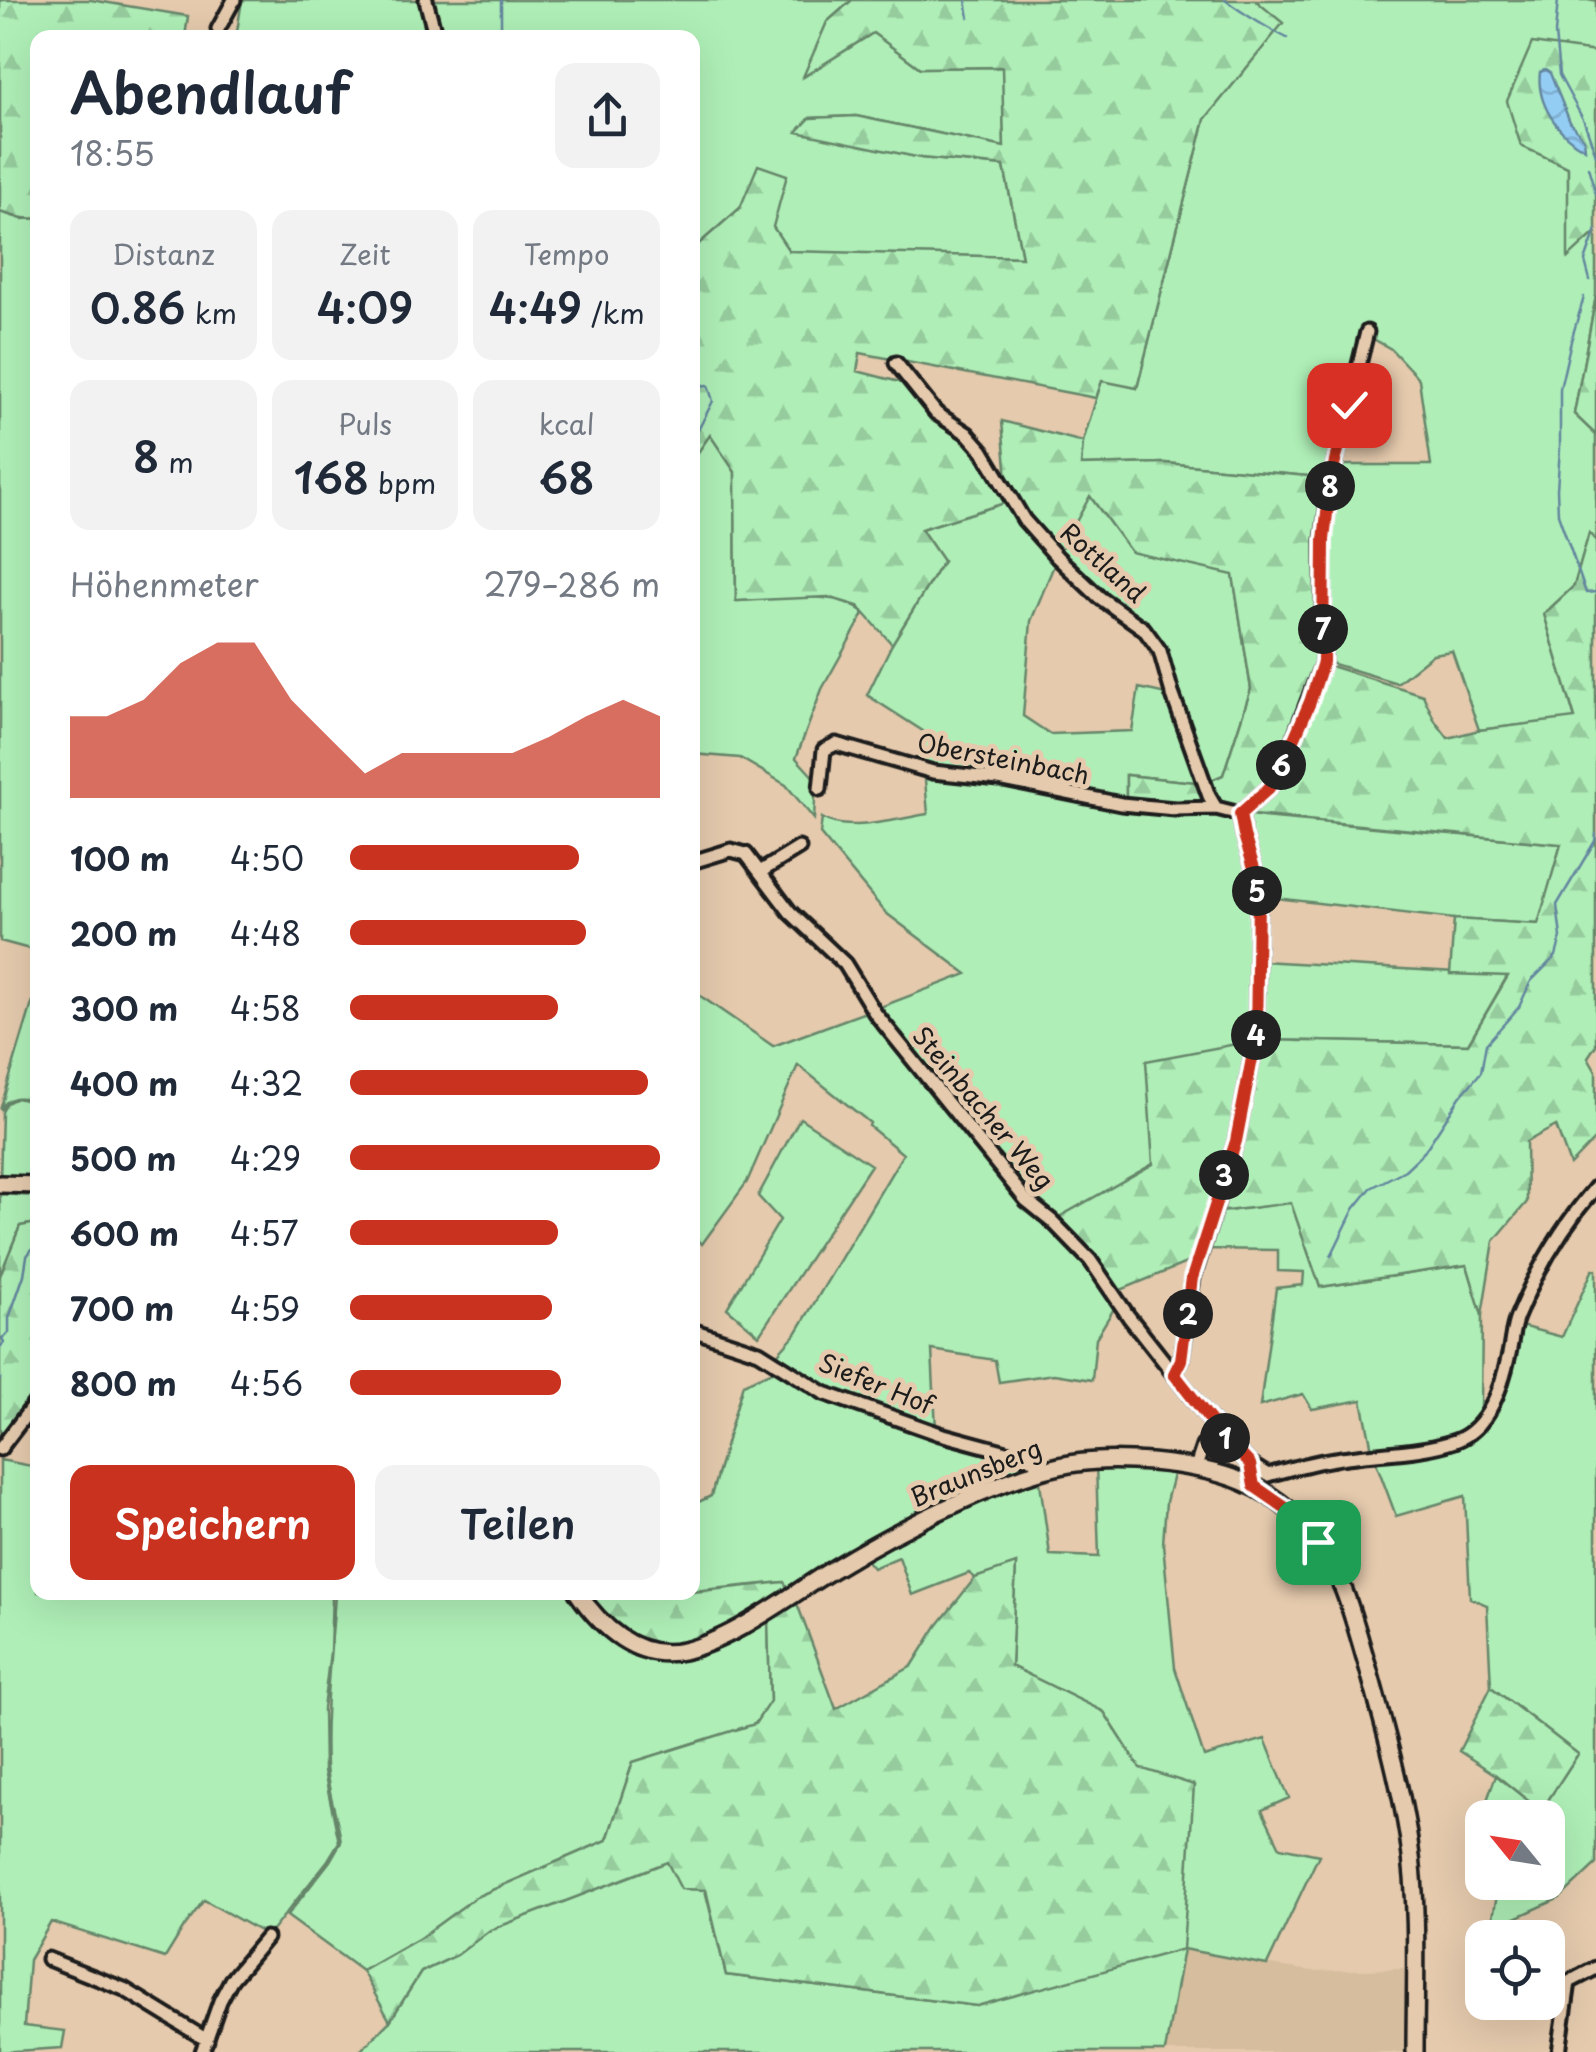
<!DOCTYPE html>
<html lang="de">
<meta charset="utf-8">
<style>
:root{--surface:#fff;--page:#f2f2f3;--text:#1f2937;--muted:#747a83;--accent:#c8321e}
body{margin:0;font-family:"Playpen Sans",sans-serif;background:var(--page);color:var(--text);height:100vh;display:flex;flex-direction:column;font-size:38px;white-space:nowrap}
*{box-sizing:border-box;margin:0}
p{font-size:32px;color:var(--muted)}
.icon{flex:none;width:55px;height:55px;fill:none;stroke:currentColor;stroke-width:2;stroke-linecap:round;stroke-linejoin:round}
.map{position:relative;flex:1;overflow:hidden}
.panel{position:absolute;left:30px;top:30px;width:670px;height:1570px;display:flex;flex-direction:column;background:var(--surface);border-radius:20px;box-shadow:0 10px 40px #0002}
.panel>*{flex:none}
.needle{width:65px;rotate:300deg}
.controls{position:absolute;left:1465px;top:1800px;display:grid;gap:20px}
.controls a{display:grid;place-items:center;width:100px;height:100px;border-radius:20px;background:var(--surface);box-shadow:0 10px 40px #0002;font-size:50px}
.pin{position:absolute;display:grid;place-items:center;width:85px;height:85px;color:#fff;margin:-42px;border-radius:20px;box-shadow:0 5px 15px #0006}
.km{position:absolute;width:50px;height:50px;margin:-25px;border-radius:50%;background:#222;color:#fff;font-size:28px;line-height:50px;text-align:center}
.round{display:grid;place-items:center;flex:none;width:105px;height:105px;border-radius:20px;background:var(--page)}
.head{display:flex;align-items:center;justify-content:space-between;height:170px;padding:0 40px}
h1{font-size:55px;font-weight:600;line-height:75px}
.stats{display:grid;grid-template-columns:repeat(3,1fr);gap:15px;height:170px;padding:10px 40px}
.stats div{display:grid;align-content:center;border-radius:20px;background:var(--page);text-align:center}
.stats b{font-size:42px;font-weight:600}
.stats small{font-size:28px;font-weight:400}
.stats p{font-size:28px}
.chart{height:280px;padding:20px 40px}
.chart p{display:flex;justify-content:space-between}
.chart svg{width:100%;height:180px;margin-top:10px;fill:var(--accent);opacity:.7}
.cta{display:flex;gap:20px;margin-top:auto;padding:20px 40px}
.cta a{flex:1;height:115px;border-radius:20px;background:var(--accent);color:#fff;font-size:40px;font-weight:600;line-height:115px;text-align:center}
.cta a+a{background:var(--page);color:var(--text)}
ul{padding:0 40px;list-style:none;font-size:32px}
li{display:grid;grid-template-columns:160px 120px 1fr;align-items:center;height:75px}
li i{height:25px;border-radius:12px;background:var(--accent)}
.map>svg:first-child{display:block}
.built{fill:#d5bd9d}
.green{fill:#afefb7;stroke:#66866a;stroke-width:2.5}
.forest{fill:url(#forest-firs);stroke:#66866a;stroke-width:2.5}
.water{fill:url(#water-waves);stroke:#64869e;stroke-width:2.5}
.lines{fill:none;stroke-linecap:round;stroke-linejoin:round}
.stream{stroke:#64869e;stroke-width:2.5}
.minor-casing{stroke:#1c1c1c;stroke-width:19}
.secondary-casing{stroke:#1c1c1c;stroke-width:22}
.minor{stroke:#e5caad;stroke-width:11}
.secondary{stroke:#e5caad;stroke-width:15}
.route-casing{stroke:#fff;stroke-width:20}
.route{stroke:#c8321e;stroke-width:12}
.labels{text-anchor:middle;stroke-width:10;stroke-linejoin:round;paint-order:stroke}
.street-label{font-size:25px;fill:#1c1c1c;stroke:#e5caad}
</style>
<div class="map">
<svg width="1596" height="2052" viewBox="0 0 1596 2052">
<defs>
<pattern id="forest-firs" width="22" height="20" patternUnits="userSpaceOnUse" patternTransform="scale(2.5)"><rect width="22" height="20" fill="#afefb7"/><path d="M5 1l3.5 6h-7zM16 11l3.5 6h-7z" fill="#96cc9d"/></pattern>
<pattern id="water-waves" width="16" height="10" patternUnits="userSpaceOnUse" patternTransform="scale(2.5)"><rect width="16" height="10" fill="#94cdf4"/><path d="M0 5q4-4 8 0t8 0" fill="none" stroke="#7fafd1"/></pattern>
</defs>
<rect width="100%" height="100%" fill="#e5caad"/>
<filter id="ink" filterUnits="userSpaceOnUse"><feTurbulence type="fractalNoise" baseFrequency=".01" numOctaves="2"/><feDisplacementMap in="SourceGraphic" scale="20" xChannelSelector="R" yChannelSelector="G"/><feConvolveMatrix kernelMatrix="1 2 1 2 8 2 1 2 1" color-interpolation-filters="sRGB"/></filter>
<g filter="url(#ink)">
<path class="built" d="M1183,1949L1241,1961L1312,1971L1404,1969V2052H1165Z"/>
<path class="green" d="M242,0H423L434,38H236Z
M428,0H852L827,22L805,76L873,33L920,68L1003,67L1004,147L856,116L810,118L798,131L921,158L1004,166L1022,257L789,252L773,227L740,208L693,249L692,38L439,37Z
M1255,0H1596V52L1532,44L1522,146L1568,167L1569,256L1596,232V296L1574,414L1596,435V541L1589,534L1574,586L1544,614L1575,719L1479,730L1452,651L1433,654L1397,683L1324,661L1325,540L1336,465H1431L1419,379L1391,349L1368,336L1329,478L1165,463L1081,465L1083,442L1102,380L1137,388L1205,119L1282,24Z
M0,212L22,219L37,218V951L0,941Z
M710,434L735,472L736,601C769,600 841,587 864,614L822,689L796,758L816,780L814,819L786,785L740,758L693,754L692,542C699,514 687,488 694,462C696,452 704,443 710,434Z
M1089,495L1131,552L1233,574L1251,689L1223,775L1205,783L1161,651L1099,595L1058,555Z
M1011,501L1057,558L1031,621L1023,716L1050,734L1132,731L1139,688L1171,695L1204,783L1126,775V803L913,765L929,735L867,695L892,644L943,561L921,529Z
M929,775H955L1121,805L1239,815L1253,868L1254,1040L1153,1164L1054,1220L1027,1199L875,1009L967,974L886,913L820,834L822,818C846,834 900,818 928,814L925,780Z
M1242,813L1263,817L1561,844L1539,924L1454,919L1259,896Z
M1260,961L1508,975L1468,1044L1257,1040Z
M37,987V1100C21,1097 10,1094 0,1110Z
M693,993H696L773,1046L871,1010L1106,1286L1115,1307L1096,1338L1092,1380L1054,1374L999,1382L995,1360L932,1350L936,1430L824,1392L773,1359L797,1332L903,1154L869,1126L870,1123L798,1065L747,1182L702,1244L693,1234Z
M17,1098L37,1103V1178L0,1180L2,1112L7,1103Z
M800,1118L871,1165L759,1335L727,1308L780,1220L758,1196Z
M0,1194L38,1196L37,1223L20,1226L0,1276Z
M1291,1202L1320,1287L1467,1265L1482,1315L1481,1407L1493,1398L1482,1418L1457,1438L1373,1454L1362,1400L1312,1409L1303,1394L1260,1406L1276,1288L1303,1285L1304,1272L1278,1271V1250L1201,1249L1213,1213Z
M1593,1269L1596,1270V1864L1560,1898L1491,1929L1499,1883L1548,1882V1818H1482V1839L1475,1834L1496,1775L1541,1811L1578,1754L1491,1687L1487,1605L1470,1598L1465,1496L1396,1516L1374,1457L1458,1441L1493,1406L1517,1325L1562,1337Z
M780,1368L823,1395L1032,1464L1034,1468L789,1591L783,1582L693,1591L692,1505L711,1496L743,1384Z
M0,1460L37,1467L38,1592L332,1593L330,1652L323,1709L324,1771L339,1842L328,1860L268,1936L204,1900L184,1927L165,1958L51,1922L29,1960L24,2026L65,2031L62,2048L0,2052Z
M1096,1463L1174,1471L1166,1502L1163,1544L1175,1668L1204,1757L1265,1739L1289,1798L1262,1810L1280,1847L1319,1855L1267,1965L1183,1949L1165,2052H359L390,2021L421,1972L457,1955L490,1930L667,1862L705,1890L726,1975L977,2006L1140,1768L1104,1712L1011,1666L1016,1565L975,1578L969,1573L912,1595L899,1557L873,1568L863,1556L942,1516L1039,1475L1050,1555L1099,1557Z
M335,1593H569C597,1636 630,1665 684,1657C701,1655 750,1624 768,1615L770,1702L755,1724L633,1762L607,1840L476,1897L420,1938L362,1971L287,1916L330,1861L341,1842C338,1817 327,1791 326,1765C323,1708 332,1650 335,1593Z"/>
<path class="forest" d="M0,0H91L188,16L185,37L38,38V218C24,220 13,216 0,212Z
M852,0H1255L1283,23L1205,119L1137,388L1102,381L1096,398L860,353L857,371L911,385L968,436L1011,501L921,529L943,561L892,644L858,606L828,597L736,601L735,472L710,435L694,458L693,469V249L740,208L758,165L787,175L773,227L789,251L1022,257L1004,166L921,158L797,132L810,118L856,116L1004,147L1002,67L920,68L873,33L803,77L827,22Z
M1532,43L1596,52V232L1568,258V167L1521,146L1507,101Z
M1596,296V435L1574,414Z
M1002,421L1083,442L1081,465L1165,463L1329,478L1321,663L1423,695L1435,721L1448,738L1479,730L1575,718L1544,614L1574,586L1589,533L1596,541V1045L1588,1057L1596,1071V1138L1570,1165L1556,1126L1526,1142L1527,1202L1494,1241L1482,1315L1467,1265L1320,1287L1291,1203L1211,1213L1196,1259L1116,1292L1054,1220L1153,1164L1146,1061L1257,1040L1468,1044L1508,976L1450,974L1454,919L1538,924L1561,844L1126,803V775L1205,783L1223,775L1251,689L1233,575L1131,552L1090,496L1058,555L1024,518L1008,491Z
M37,1223V1395L0,1445V1276L20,1226Z
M1016,1564L1011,1666L1104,1712L1140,1768L1194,1785L1183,1949L977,2006L726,1975L706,1890L681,1889L667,1862L490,1930L457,1955L421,1972L390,2021L362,1971L420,1938L476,1897L607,1840L633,1762L755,1724L770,1701L768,1615L795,1598L836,1709L912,1666L937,1626L975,1578Z
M784,1582L789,1591C752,1612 694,1653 651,1644C629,1640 602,1614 589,1597L692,1592Z
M1491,1687L1578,1754L1541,1811L1496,1775L1459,1751Z"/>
<path class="water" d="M1545,70L1550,73L1570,122L1584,139L1585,149C1558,135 1536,103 1540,72Z"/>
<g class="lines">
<path class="stream" d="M501,0V26L508,38
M966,0L969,18
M1225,0C1244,14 1265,27 1287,38
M1558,0L1555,33L1559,75L1584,121L1596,155
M1588,167L1596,194
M1590,280L1585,261L1596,230
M1584,297L1571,341L1560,389V449L1557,489L1558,514L1586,593L1596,592
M692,383L696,386L708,385L713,401L692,442
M1331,1256L1354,1209L1371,1188L1405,1170L1424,1152L1460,1097L1481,1072L1486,1044L1519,1007L1531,981L1556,956L1561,937L1557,905L1595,841L1596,834
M0,1347L4,1343L2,1338L9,1333V1318L24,1275L27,1256L38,1241
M0,1378V1380"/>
<defs>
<path id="minor" d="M426,0L436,38
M218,29L234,0
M896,363L936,413L968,434L983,451L1024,520L1057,557L1099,597L1144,629L1160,651L1172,693L1209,796L1216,808
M820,789L824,750L836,744L933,772L999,779L1121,804L1175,809L1216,808L1240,814
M1240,814L1269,788L1291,746L1323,662V540L1331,478L1367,332
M692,862L731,850L746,854L790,912L845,964L875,1013L1026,1200L1052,1221L1090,1260L1129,1317L1218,1430L1250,1464L1268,1475C1290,1469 1312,1462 1335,1459C1374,1452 1417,1454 1455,1441C1489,1429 1502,1386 1509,1354C1512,1341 1512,1329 1517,1317C1536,1271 1563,1225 1596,1187
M760,872L799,848
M692,1330L759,1352L824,1393L940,1434L1029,1458L1048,1469
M1174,1374L1181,1360L1193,1278L1236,1141L1256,1038L1258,896L1254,868L1244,835L1240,814
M0,1449L38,1399
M1196,1467L1203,1446L1218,1430
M48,1959L124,1989L207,2040
M202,2052L220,2001L231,1980L266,1938
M1559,2052L1569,1982L1596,1968"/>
<path id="secondary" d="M0,1184L38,1185
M577,1592C601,1627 637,1661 683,1651C733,1640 790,1595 835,1568C879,1541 927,1516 975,1495C1007,1481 1041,1468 1076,1463C1101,1459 1126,1460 1151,1462C1218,1468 1274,1483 1316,1539C1344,1576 1354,1621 1367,1664C1383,1722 1400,1781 1409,1841C1419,1910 1415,1982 1415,2052"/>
</defs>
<use href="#minor" class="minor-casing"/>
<use href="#secondary" class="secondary-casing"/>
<use href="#minor" class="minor"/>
<use href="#secondary" class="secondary"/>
</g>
</g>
<g class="lines" filter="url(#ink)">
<defs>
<path id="route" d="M1318,1542L1293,1513L1254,1486L1250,1464L1218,1430L1174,1374L1181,1360L1192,1278L1236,1141L1256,1038L1258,896L1254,868L1244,835L1240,814L1269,788L1291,746L1310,702L1323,662L1324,540L1331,478L1349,405"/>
</defs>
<use href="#route" class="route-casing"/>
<use href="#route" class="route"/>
</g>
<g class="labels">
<g class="street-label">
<text transform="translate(1103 563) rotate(42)" y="9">Rottland</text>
<text transform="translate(1003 759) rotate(11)" y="9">Obersteinbach</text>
<text transform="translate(983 1108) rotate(50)" y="9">Steinbacher Weg</text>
<text transform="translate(876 1384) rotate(22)" y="9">Siefer Hof</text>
<text transform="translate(976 1473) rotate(-22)" y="9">Braunsberg</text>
</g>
</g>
</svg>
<div class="controls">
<a><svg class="needle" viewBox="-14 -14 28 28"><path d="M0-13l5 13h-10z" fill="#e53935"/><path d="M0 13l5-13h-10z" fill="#747a83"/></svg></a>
<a><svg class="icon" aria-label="locate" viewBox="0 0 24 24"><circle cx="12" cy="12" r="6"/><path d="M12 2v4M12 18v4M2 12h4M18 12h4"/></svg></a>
</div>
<div class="pin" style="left:1318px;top:1542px;background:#1e9e55"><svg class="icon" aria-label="arrive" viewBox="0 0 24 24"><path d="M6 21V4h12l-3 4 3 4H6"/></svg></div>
<div class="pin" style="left:1349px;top:405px;background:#d93025"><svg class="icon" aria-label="check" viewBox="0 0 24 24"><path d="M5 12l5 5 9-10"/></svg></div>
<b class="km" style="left:1225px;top:1438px">1</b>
<b class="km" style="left:1188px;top:1314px">2</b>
<b class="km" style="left:1224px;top:1175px">3</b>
<b class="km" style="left:1256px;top:1035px">4</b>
<b class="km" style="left:1257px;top:891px">5</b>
<b class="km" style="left:1281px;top:765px">6</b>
<b class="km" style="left:1323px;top:629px">7</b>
<b class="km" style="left:1330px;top:486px">8</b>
<section class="panel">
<div class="head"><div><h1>Abendlauf</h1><p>18:55</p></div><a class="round"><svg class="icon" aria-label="share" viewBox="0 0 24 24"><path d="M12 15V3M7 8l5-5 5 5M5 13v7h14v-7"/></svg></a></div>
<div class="stats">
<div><p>Distanz</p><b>0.86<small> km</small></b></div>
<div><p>Zeit</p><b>4:09</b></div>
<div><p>Tempo</p><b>4:49<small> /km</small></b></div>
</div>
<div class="stats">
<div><b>8<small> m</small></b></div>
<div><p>Puls</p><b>168<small> bpm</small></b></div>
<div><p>kcal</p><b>68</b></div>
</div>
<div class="chart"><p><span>Höhenmeter</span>279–286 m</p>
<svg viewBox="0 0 160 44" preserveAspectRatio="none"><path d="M0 44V24L10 24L20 20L30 11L40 6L50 6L60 20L70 29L80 38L90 33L100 33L110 33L120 33L130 29L140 24L150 20L160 24V44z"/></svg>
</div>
<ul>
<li><b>100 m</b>4:50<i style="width:74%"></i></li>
<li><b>200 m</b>4:48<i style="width:76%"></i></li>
<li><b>300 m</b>4:58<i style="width:67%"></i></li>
<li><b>400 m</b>4:32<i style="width:96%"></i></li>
<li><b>500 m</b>4:29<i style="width:100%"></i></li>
<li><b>600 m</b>4:57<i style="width:67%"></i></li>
<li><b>700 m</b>4:59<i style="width:65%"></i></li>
<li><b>800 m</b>4:56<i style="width:68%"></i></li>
</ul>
<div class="cta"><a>Speichern</a><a>Teilen</a></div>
</section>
</div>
